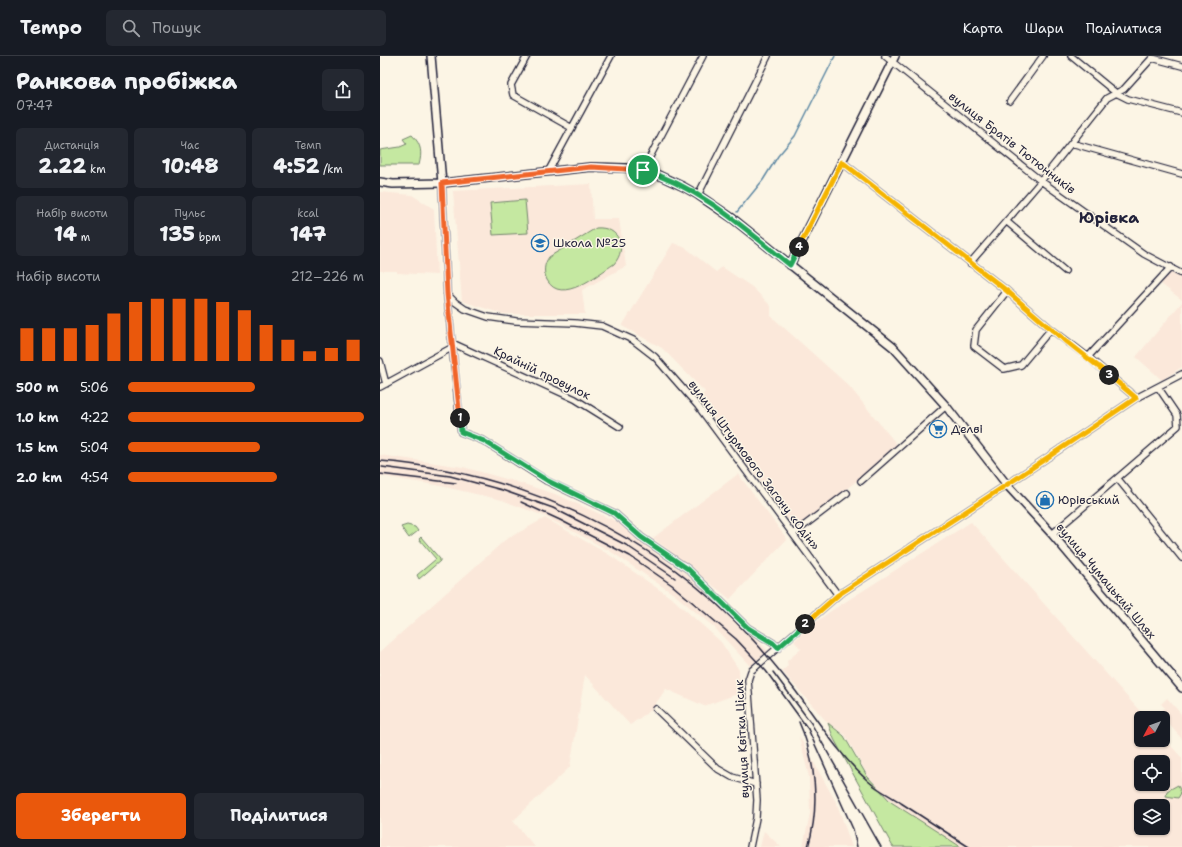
<!DOCTYPE html>
<html lang="uk">
<meta charset="utf-8">
<style>
:root{--surface:#171b24;--page:#242831;--text:#f1f3f6;--muted:#9ea1a6;--line:#363941;--accent:#ea580c}
body{margin:0;font-family:"Shantell Sans",sans-serif;background:var(--page);color:var(--text);height:100vh;display:flex;flex-direction:column;font-size:15px;white-space:nowrap}
*{box-sizing:border-box;margin:0}
p{font-size:13px;color:var(--muted)}
.icon{flex:none;width:22px;height:22px;fill:none;stroke:currentColor;stroke-width:2;stroke-linecap:round;stroke-linejoin:round}
.map{position:relative;flex:1;overflow:hidden}
.drawer{display:flex;flex-direction:column;background:var(--surface);width:380px}
.drawer>*{flex:none}
.needle{width:26px;rotate:229deg}
.fabs{position:absolute;left:754px;top:655px;display:grid;gap:8px}
.fabs a{display:grid;place-items:center;width:36px;height:36px;border-radius:6px;background:var(--surface);box-shadow:0 1px 3px #0004;font-size:20px}
.pin{position:absolute;display:grid;place-items:center;width:34px;height:34px;color:#fff;margin:-17px;border:2px solid #fff;border-radius:50%;box-shadow:0 1px 4px #0007}
.km{position:absolute;width:20px;height:20px;margin:-10px;border-radius:50%;background:#222;color:#fff;font-size:11px;line-height:20px;text-align:center}
.round{display:grid;place-items:center;flex:none;width:42px;height:42px;border-radius:6px;background:var(--page)}
.summary{display:flex;align-items:center;justify-content:space-between;height:68px;padding:0 16px}
h1{font-size:22px;font-weight:800;line-height:30px}
.stats{display:grid;grid-template-columns:repeat(3,1fr);gap:6px;height:68px;padding:4px 16px}
.stats div{display:grid;align-content:center;border-radius:6px;background:var(--page);text-align:center}
.stats b{font-size:20px;font-weight:800}
.stats small{font-size:11px;font-weight:400}
.stats p{font-size:11px}
.chart{height:112px;padding:8px 16px}
.chart p{display:flex;justify-content:space-between}
.chart svg{width:100%;height:72px;margin-top:4px;stroke:var(--accent);stroke-width:6}
.cta{display:flex;gap:8px;margin-top:auto;padding:8px 16px}
.cta a{flex:1;height:46px;border-radius:6px;background:var(--accent);color:#fff;font-size:16px;font-weight:800;line-height:46px;text-align:center}
.cta a+a{background:var(--page);color:var(--text)}
ul{padding:0 16px;list-style:none;font-size:13px}
li{display:grid;grid-template-columns:64px 48px 1fr;align-items:center;height:30px}
li i{height:10px;border-radius:5px;background:var(--accent)}
header{display:flex;align-items:center;gap:24px;box-sizing:border-box;height:56px;padding:0 20px;background:var(--surface);border-bottom:1px solid var(--line)}
header strong{font-size:19px}
nav{display:flex;gap:22px;margin-inline-start:auto;font-size:14px}
.search{width:280px;height:36px;background:var(--page);display:flex;align-items:center;gap:10px;box-sizing:border-box;padding:0 14px;border-radius:6px;color:var(--muted);font-size:15px}
main{display:flex;flex:1;min-height:0}
.map>svg:first-child{display:block}
.built{fill:#fbe8da;fill-rule:evenodd}
.green{fill:#c5e8a1;stroke:#74856e}
.lines{fill:none;stroke-linecap:round;stroke-linejoin:round}
.stream{stroke:#6089a4;stroke-width:1.5}
.street-casing{stroke:#22223b;stroke-width:8}
.secondary-casing{stroke:#22223b;stroke-width:10}
.street{stroke:#fcf5e5;stroke-width:5.5}
.secondary{stroke:#fcf5e5;stroke-width:7}
.rail{stroke:#22223b;stroke-width:1.5}
.split-1-casing{stroke:#fff;stroke-width:8}
.split-2-casing{stroke:#fff;stroke-width:8}
.split-3-casing{stroke:#fff;stroke-width:8}
.split-4-casing{stroke:#fff;stroke-width:8}
.split-5-casing{stroke:#fff;stroke-width:8}
.split-1{stroke:#f0652b;stroke-width:5}
.split-2{stroke:#22a559;stroke-width:5}
.split-3{stroke:#f5b400;stroke-width:5}
.split-4{stroke:#f5b400;stroke-width:5}
.split-5{stroke:#22a559;stroke-width:5}
.labels{text-anchor:middle;stroke-width:3;stroke-linejoin:round;paint-order:stroke}
.street-label{font-size:12px;fill:#22223b;stroke:#fcf5e5}
.poi-label{font-size:12px;fill:#22223b;stroke:#fcf5e5;text-anchor:start}
.district-label{font-size:16px;font-weight:bold;fill:#22223b;stroke:#fcf5e5}
</style>
<header>
<strong>Tempo</strong>
<div class="search"><svg class="icon" aria-label="search" viewBox="0 0 24 24"><circle cx="10" cy="10" r="6"/><path d="M15 15l6 6"/></svg>Пошук</div>
<nav><a>Карта</a><a>Шари</a><a>Поділитися</a></nav>
</header>
<main>
<section class="drawer">
<div class="summary"><div><h1>Ранкова пробіжка</h1><p>07:47</p></div><a class="round"><svg class="icon" aria-label="share" viewBox="0 0 24 24"><path d="M12 15V3M7 8l5-5 5 5M5 13v7h14v-7"/></svg></a></div>
<div class="stats">
<div><p>Дистанція</p><b>2.22<small> km</small></b></div>
<div><p>Час</p><b>10:48</b></div>
<div><p>Темп</p><b>4:52<small> /km</small></b></div>
</div>
<div class="stats">
<div><p>Набір висоти</p><b>14<small> m</small></b></div>
<div><p>Пульс</p><b>135<small> bpm</small></b></div>
<div><p>kcal</p><b>147</b></div>
</div>
<div class="chart"><p><span>Набір висоти</span>212–226 m</p>
<svg viewBox="0 0 160 44" preserveAspectRatio="none"><path d="M5 44V24M15 44V24M25 44V24M35 44V22M45 44V15M55 44V8M65 44V6M75 44V6M85 44V6M95 44V8M105 44V13M115 44V22M125 44V31M135 44V38M145 44V36M155 44V31"/></svg>
</div>
<ul>
<li><b>500 m</b>5:06<i style="width:54%"></i></li>
<li><b>1.0 km</b>4:22<i style="width:100%"></i></li>
<li><b>1.5 km</b>5:04<i style="width:56%"></i></li>
<li><b>2.0 km</b>4:54<i style="width:63%"></i></li>
</ul>
<div class="cta"><a>Зберегти</a><a>Поділитися</a></div>
</section>
<div class="map">
<svg width="802" height="791" viewBox="0 0 802 791">
<rect width="100%" height="100%" fill="#fcf5e5"/>
<filter id="ink" filterUnits="userSpaceOnUse"><feTurbulence type="fractalNoise" baseFrequency=".025" numOctaves="2"/><feDisplacementMap in="SourceGraphic" scale="8" xChannelSelector="R" yChannelSelector="G"/><feConvolveMatrix kernelMatrix="1 2 1 2 8 2 1 2 1" color-interpolation-filters="sRGB"/></filter>
<g filter="url(#ink)">
<path class="built" d="M211,128L213,163H239L246,210L202,234L205,258H123L82,245L73,135Z
M0,136L32,139L54,153L57,219L17,217V215H0Z
M293,187L306,192L336,216L342,211L372,231L391,250V260L469,330L518,390L488,416L415,473L319,342L325,336L282,292L242,270Z
M791,215L802,222V244L781,228Z
M802,246V311L782,324L756,301Z
M0,399L83,411L137,426L175,438L240,467L301,513L357,563L388,595L370,610L334,571L295,539L230,495L164,460L122,444L56,429L0,420Z
M358,418L407,483L350,543L273,482Z
M165,462L231,500L294,544L341,586L359,614L360,637L324,650L286,633L271,654L250,669L205,619L190,711L133,765L155,791H0V596L125,484Z
M591,466L766,662H761V684H783V681L802,702V791H553L488,720L465,679L447,666L402,615L408,610L407,605L421,593L414,585L432,569L451,555ZM761,706H783V728H761ZM761,750H783V772H761Z
M787,642L802,659V683L779,657L785,652L781,648Z
M419,680L457,748L472,791H423L430,757L429,721Z
M384,775L401,791H380Z"/>
<path class="green" d="M32,79C42,89 42,97 39,109H0V94L20,91L27,88L23,83Z
M145,144L148,177L113,179L110,147Z
M216,172C239,170 248,192 234,208C218,218 181,250 167,224C163,216 164,208 169,201Z
M27,469L35,471L38,475L29,482L21,471Z
M41,481L60,503V505L39,523L37,519L56,503L39,483Z
M448,667L464,680L487,720L511,746L581,791H513L454,683Z
M798,729L801,737L798,742L786,740L787,735Z"/>
<g class="lines">
<path class="stream" d="M357,156L383,124L398,100L415,80L455,0"/>
<defs>
<path id="street" d="M147,0L131,29L133,39L192,72
M505,0L661,125L764,198L802,218
M691,0L736,37L748,43L802,57
M630,45L663,0
M691,87L802,118
M462,106L627,235L671,273L708,301L756,342L802,318
M169,114L231,0
M263,114L323,0
M62,127L67,238L81,376L104,385L167,425L234,457L261,481L308,513L368,572L393,587L398,592
M318,139L388,0
M626,165L685,215
M590,207L661,125L727,42L744,33L772,2L802,10
M627,235L596,274L594,290L624,313L641,309L671,273
M67,238L75,246L85,253L108,261L136,265L195,267L222,270L253,284L275,301L318,350L458,539
M72,287L195,343L240,371
M708,301L791,211
M0,305L6,328
M0,331L73,291
M738,423L802,502
M481,425L566,350
M413,478L467,437
M672,478L798,370L797,359L778,331
M276,653L338,713L352,721L376,728
M370,791L376,762L377,744L368,624L371,615L458,539L634,424L756,342"/>
<path id="secondary" d="M51,0L62,127
M0,126L13,128L62,127L211,111L245,112L263,114L276,118L304,131L318,139L352,162L513,291L566,350L627,429L672,478L802,632
M410,209L515,0"/>
</defs>
<use href="#street" class="street-casing"/>
<use href="#secondary" class="secondary-casing"/>
<use href="#street" class="street"/>
<use href="#secondary" class="secondary"/>
<path class="rail" d="M0,405C140,416 278,480 373,584C386,598 399,614 411,629C436,661 457,697 488,725C498,734 511,740 521,747C544,762 566,776 589,791
M2,411L70,420L122,434L173,452L246,489L295,522
M0,418L76,427
M141,446L180,464L250,500L292,529L356,583L386,615L428,673L473,773L477,791
M393,616L431,667L501,791
M419,666C436,704 440,751 428,791"/>
</g>
</g>
<g class="lines" filter="url(#ink)">
<defs>
<path id="split-1" d="M80,362L67,238L62,127L211,111L263,114"/>
<path id="split-2" d="M80,362L81,376L104,385L168,425L234,457L261,481L308,513L368,572L393,587L398,592L425,568"/>
<path id="split-3" d="M425,568L458,539L634,424L756,342L729,319"/>
<path id="split-4" d="M419,191L462,106L627,235L671,273L729,319"/>
<path id="split-5" d="M263,114C320,131 364,172 410,209L419,191"/>
</defs>
<use href="#split-1" class="split-1-casing"/>
<use href="#split-2" class="split-2-casing"/>
<use href="#split-3" class="split-3-casing"/>
<use href="#split-4" class="split-4-casing"/>
<use href="#split-5" class="split-5-casing"/>
<use href="#split-1" class="split-1"/>
<use href="#split-2" class="split-2"/>
<use href="#split-3" class="split-3"/>
<use href="#split-4" class="split-4"/>
<use href="#split-5" class="split-5"/>
</g>
<defs>
<symbol id="school-ring" viewBox="-11 -11 22 22"><circle r="9.5" fill="#fcf5e5" stroke="#1f6fb2" stroke-width="1.5"/><path d="M0-5L7-2L0 1L-7-2ZM-4 1L0 2.5L4 1V4Q0 6-4 4Z" fill="#1f6fb2"/></symbol>
<symbol id="supermarket-ring" viewBox="-11 -11 22 22"><circle r="9.5" fill="#fcf5e5" stroke="#1f6fb2" stroke-width="1.5"/><path d="M-6-5.5h2.5l.6 2H6L4.5 2H-2.5L-4.4-4H-6ZM-1.5 3.2a1.3 1.3 0 1 0 .1 0ZM3 3.2a1.3 1.3 0 1 0 .1 0Z" fill="#1f6fb2"/></symbol>
<symbol id="shop-ring" viewBox="-11 -11 22 22"><circle r="9.5" fill="#fcf5e5" stroke="#1f6fb2" stroke-width="1.5"/><path d="M-5-2.5h2.3a2.7 3.5 0 0 1 5.4 0H5L5.5 6h-11ZM-1.5-2.5h3a1.5 2.3 0 0 0-3 0Z" fill="#1f6fb2"/></symbol>
</defs>
<g fill-rule="evenodd">
<use href="#school-ring" x="150" y="177" width="20" height="20"/>
<use href="#supermarket-ring" x="548" y="363" width="20" height="20"/>
<use href="#shop-ring" x="655" y="434" width="20" height="20"/>
</g>
<g class="labels">
<g class="street-label">
<text transform="translate(632 87) rotate(38)" y="4">вулиця Братів Тютюнників</text>
<text transform="translate(162 317) rotate(26)" y="4">Крайній провулок</text>
<text transform="translate(374 409) rotate(53)" y="4">вулиця Штурмового Загону «Одін»</text>
<text transform="translate(726 525) rotate(50)" y="4">вулиця Чумацький Шлях</text>
<text transform="translate(362 683) rotate(-93)" y="4">вулиця Квітки Цісик</text>
</g>
<g class="poi-label">
<text x="173" y="191">Школа №25</text>
<text x="571" y="377">Делві</text>
<text x="678" y="448">Юрівський</text>
</g>
<g class="district-label">
<text x="729" y="167">Юрівка</text>
</g>
</g>
</svg>
<div class="fabs">
<a><svg class="needle" viewBox="-14 -14 28 28"><path d="M0-13l5 13h-10z" fill="#e53935"/><path d="M0 13l5-13h-10z" fill="#9ea1a6"/></svg></a>
<a><svg class="icon" aria-label="locate" viewBox="0 0 24 24"><circle cx="12" cy="12" r="6"/><path d="M12 2v4M12 18v4M2 12h4M18 12h4"/></svg></a>
<a><svg class="icon" aria-label="layers" viewBox="0 0 24 24"><path d="M12 4l9 5-9 5-9-5zM3 14l9 5 9-5"/></svg></a>
</div>
<div class="pin" style="left:263px;top:114px;background:#1e9e55"><svg class="icon" aria-label="arrive" viewBox="0 0 24 24"><path d="M6 21V4h12l-3 4 3 4H6"/></svg></div>
<b class="km" style="left:80px;top:362px">1</b>
<b class="km" style="left:425px;top:568px">2</b>
<b class="km" style="left:729px;top:319px">3</b>
<b class="km" style="left:419px;top:191px">4</b>
</div>
</main>
